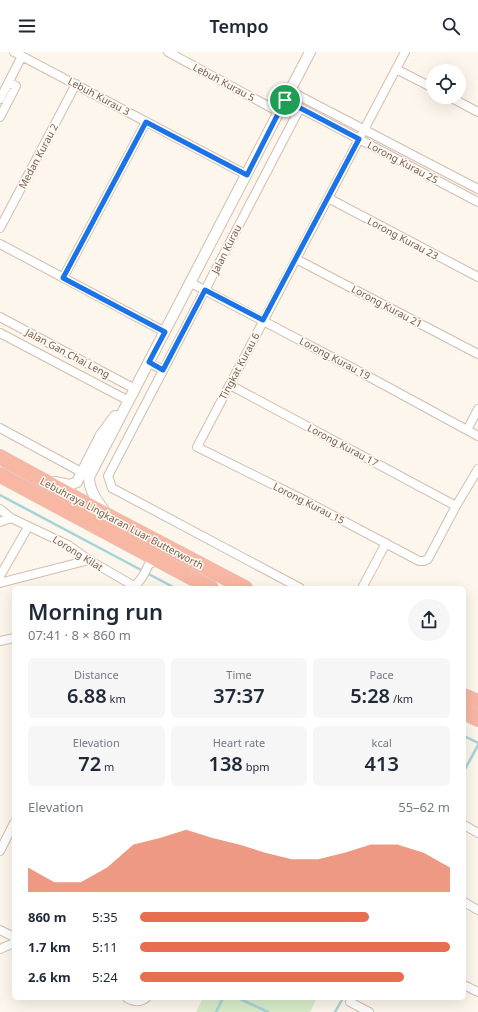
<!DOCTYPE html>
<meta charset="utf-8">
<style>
:root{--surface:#fff;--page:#f6f6f7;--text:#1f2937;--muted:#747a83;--accent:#e76f51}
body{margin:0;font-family:"Noto Sans",sans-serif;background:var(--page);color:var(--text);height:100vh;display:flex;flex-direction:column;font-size:15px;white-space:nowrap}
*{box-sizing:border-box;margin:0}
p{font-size:13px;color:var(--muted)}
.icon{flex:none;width:22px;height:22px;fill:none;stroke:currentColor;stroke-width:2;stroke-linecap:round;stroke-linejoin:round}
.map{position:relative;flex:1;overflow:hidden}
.drawer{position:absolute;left:12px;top:534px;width:454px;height:414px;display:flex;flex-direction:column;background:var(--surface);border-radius:6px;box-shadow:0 4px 16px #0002}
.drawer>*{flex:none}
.controls{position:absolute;left:426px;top:12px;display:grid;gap:8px}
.controls a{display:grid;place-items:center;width:40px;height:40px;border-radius:50%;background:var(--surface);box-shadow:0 4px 16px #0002;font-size:20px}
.pin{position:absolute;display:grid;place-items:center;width:34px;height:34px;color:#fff;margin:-17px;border:2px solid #fff;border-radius:50%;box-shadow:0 1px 4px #0007}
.round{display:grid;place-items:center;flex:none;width:42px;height:42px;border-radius:21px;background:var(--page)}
.headline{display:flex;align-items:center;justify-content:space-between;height:68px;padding:0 16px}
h1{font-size:22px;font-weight:600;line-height:30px}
.metrics{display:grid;grid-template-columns:repeat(3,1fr);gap:6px;height:68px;padding:4px 16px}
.metrics div{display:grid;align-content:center;border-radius:6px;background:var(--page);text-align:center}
.metrics b{font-size:20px;font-weight:600}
.metrics small{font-size:11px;font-weight:400}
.metrics p{font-size:11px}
.chart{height:112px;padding:8px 16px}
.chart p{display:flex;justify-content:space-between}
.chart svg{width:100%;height:72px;margin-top:4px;fill:var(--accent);opacity:.7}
ul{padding:0 16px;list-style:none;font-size:13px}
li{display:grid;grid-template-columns:64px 48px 1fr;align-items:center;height:30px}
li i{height:10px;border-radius:5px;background:var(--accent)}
header{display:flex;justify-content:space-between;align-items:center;height:52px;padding:0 16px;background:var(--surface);font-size:18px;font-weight:600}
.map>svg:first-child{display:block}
.green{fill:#d8ecc9}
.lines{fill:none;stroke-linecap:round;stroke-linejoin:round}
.stream{stroke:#a5d3da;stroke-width:2.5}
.minor-casing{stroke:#d1beb0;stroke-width:10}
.tertiary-casing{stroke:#d1beb0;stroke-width:12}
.motorway-casing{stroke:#dad1cd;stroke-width:16}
.minor{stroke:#fff;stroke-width:8}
.tertiary{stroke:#fff;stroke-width:10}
.motorway{stroke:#f7b7a3;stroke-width:15}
.route-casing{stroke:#fff;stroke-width:8}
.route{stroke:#1a73e8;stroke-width:5}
.labels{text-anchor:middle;stroke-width:3;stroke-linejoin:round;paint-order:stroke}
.street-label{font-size:10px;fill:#7a5c4d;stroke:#fffaf3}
</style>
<header><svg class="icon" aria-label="menu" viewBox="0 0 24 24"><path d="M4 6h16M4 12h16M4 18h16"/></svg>Tempo<svg class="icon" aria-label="search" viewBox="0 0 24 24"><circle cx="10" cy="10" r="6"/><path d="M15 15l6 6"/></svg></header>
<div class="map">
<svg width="478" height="960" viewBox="0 0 478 960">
<rect width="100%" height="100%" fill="#fdf6ec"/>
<path class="green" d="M203,946H317L310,960H196Z"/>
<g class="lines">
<path class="stream" d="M0,443L175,536
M464,684L478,691
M464,719L478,693
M238,946L268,960
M216,960L223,946
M335,960L343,946"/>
<defs>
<path id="minor" d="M14,0L247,123
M168,0L279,60
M405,0L197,395L300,446L419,509H424L428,507L456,454L478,417
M396,17L433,36
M290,39L478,137
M450,45L478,60
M0,47L22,4
M285,48L478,150
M300,56L108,424L112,436L300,536
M0,65L16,34L9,31
M328,146L478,225
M0,176L76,32
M0,192L165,280
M296,207L478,302
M63,226L146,70
M191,231L364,322L478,384
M0,265L135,337
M0,281L129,349
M149,311L163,318
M230,333L456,454
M0,376L83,421
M467,378L478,357
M0,457L11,466L68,493L89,508L134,534
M0,470L11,466
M0,524L28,475
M0,531L89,508
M134,536L143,524L149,512L159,508
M362,536L386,491
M0,589L14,586
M464,773L478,781
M0,799L14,771
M464,850L478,858
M0,878L14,885
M0,897L14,891
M464,933L478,940
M127,946C134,950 140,951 146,946
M350,950L369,960"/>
<path id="tertiary" d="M55,430L70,433L77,430L101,383L115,364
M106,461C98,450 89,439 89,425L310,0"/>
<path id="motorway" d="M0,405L108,464L245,536
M0,423L211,536
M464,644L478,650
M464,660L478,667"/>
</defs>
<use href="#minor" class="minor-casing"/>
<use href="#tertiary" class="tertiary-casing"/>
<use href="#motorway" class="motorway-casing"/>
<use href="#minor" class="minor"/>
<use href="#tertiary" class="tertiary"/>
<use href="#motorway" class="motorway"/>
</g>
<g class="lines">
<defs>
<path id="route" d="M285,48L359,87L263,268L205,238L163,318L149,310L165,280L63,226L146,70L247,123Z"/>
</defs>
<use href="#route" class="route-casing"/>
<use href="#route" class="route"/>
</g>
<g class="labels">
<g class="street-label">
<text transform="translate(224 30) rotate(28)" y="4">Lebuh Kurau 5</text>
<text transform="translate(99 44) rotate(28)" y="4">Lebuh Kurau 3</text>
<text transform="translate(38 104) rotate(-62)" y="4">Medan Kurau 2</text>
<text transform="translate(403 110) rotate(28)" y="4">Lorong Kurau 25</text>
<text transform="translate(403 186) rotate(28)" y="4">Lorong Kurau 23</text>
<text transform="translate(226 197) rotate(-63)" y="4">Jalan Kurau</text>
<text transform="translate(387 254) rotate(28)" y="4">Lorong Kurau 21</text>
<text transform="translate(68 301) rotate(28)" y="4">Jalan Gan Chai Leng</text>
<text transform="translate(335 306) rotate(28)" y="4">Lorong Kurau 19</text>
<text transform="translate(239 314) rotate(-62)" y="4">Tingkat Kurau 6</text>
<text transform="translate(343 393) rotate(28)" y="4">Lorong Kurau 17</text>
<text transform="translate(309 451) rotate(27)" y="4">Lorong Kurau 15</text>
<text transform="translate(122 471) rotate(28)" y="4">Lebuhraya Lingkaran Luar Butterworth</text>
<text transform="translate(78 501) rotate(32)" y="4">Lorong Kilat</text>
</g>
</g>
</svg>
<div class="controls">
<a><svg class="icon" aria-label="locate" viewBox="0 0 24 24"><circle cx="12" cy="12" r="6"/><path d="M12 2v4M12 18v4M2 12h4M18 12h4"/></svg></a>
</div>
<div class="pin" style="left:285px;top:48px;background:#1e9e55"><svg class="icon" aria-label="arrive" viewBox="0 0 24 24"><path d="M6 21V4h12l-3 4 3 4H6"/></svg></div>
<section class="drawer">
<div class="headline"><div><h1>Morning run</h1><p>07:41 · 8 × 860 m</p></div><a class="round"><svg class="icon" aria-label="share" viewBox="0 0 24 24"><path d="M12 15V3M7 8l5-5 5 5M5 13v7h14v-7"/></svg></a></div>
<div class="metrics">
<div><p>Distance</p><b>6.88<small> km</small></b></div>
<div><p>Time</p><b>37:37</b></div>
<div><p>Pace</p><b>5:28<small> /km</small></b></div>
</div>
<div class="metrics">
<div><p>Elevation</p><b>72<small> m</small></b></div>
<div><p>Heart rate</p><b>138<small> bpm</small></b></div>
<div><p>kcal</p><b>413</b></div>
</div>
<div class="chart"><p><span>Elevation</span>55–62 m</p>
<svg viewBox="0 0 160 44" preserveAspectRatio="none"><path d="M0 44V29L10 38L20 38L30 29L40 15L50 11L60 6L70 11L80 15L90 20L100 24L110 24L120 20L130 15L140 15L150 20L160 29V44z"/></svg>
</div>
<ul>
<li><b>860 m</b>5:35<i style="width:74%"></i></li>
<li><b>1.7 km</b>5:11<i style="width:100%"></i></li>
<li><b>2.6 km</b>5:24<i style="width:85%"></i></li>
</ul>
</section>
</div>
